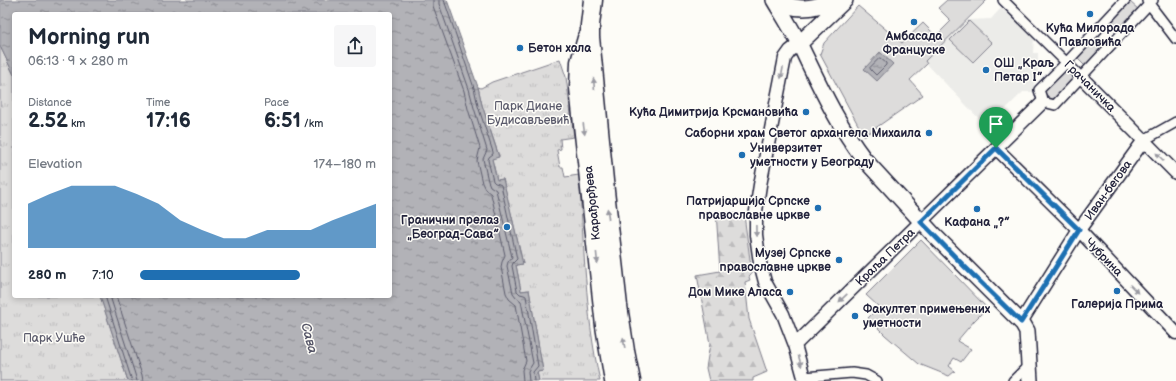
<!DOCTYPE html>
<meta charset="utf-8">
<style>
:root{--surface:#fff;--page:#f6f6f7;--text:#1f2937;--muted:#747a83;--accent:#1f6fb2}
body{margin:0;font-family:"Balsamiq Sans",sans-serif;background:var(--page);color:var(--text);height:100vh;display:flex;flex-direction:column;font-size:15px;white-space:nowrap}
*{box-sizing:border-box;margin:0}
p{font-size:13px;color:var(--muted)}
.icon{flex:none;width:22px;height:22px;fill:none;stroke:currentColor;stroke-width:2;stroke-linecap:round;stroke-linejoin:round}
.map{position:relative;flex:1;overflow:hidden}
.details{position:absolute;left:12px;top:12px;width:380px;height:286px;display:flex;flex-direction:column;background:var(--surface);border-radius:4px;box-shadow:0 2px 6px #0003}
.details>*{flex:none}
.pin{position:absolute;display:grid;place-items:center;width:34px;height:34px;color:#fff;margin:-41px -17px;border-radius:50% 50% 50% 0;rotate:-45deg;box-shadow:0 0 4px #0007}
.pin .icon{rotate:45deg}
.round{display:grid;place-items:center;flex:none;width:42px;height:42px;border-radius:4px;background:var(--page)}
.head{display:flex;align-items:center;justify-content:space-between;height:68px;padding:0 16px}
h1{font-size:22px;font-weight:800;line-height:30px}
.metrics{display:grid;grid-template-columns:repeat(3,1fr);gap:6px;height:68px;padding:4px 16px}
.metrics div{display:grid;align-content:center}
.metrics b{font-size:20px;font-weight:800}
.metrics small{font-size:11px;font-weight:400}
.metrics p{font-size:11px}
.chart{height:112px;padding:8px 16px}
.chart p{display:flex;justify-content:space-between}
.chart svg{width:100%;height:72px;margin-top:4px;fill:var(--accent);opacity:.7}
ul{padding:0 16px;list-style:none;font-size:13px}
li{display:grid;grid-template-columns:64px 48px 1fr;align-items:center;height:30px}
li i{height:10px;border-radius:5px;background:var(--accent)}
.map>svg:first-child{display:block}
.built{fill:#ecece9}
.green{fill:#dddcdb;stroke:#807f8b}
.forest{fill:url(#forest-firs);stroke:#807f8b}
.park{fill:url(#park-tufts);stroke:#807f8b}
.water{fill:url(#water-ripples);stroke:#787885}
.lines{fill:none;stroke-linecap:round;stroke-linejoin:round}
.shore{stroke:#5c5c6d;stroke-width:1}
.pedestrian-casing{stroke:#22223b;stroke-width:12}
.minor-casing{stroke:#22223b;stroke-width:15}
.tertiary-casing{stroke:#22223b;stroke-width:18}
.secondary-casing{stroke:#22223b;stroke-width:21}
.pedestrian{stroke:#fdfcf7;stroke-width:9}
.minor{stroke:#fdfcf7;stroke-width:12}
.tertiary{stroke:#fdfcf7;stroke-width:15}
.secondary{stroke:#fdfcf7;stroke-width:18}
.oneway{fill:#9a9aa2}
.route-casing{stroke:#fff;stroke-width:8}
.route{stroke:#1f6fb2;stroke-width:5}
.poi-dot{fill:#1f6fb2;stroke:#fdfcf7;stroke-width:1.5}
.labels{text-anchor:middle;stroke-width:3;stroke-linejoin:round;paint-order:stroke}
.poi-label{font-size:12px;font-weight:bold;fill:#22223b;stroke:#fdfcf7;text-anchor:end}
.street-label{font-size:12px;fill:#22223b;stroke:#fdfcf7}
.park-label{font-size:12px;fill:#5a5a6b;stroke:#fdfcf7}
.water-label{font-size:13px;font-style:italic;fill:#545466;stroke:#fdfcf7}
</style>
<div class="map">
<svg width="1176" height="381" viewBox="0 0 1176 381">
<defs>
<pattern id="forest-firs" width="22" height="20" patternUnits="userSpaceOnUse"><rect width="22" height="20" fill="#dddcdb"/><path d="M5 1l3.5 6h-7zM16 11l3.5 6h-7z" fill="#bdbcbd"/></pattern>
<pattern id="park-tufts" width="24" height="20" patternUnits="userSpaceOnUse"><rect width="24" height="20" fill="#dddcdb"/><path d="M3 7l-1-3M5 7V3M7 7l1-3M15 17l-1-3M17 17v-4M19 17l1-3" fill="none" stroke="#bdbcbd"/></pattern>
<pattern id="water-ripples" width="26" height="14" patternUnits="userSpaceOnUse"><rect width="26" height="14" fill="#b2b2b7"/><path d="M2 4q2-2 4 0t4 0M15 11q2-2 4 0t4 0" fill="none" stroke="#909096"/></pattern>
</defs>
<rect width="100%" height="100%" fill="#fdfcf7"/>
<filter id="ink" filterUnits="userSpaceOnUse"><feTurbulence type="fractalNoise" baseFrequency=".025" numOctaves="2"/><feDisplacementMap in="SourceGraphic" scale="8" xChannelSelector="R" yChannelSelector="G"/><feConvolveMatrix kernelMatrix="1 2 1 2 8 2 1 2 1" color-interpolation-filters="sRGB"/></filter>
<g filter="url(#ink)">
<path class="built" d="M1001,8L1034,38L1033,53H1038V76L1034,77V92H1023L987,127L924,61L967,20L991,19Z"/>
<path class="green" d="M947,0H987L925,61L927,64L910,80L923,95L864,136L820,54L824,43L858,6L902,43L923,23L936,36L951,21L938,8Z
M1129,1L1139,10L1118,32L1108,23Z
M969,21L992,43L973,62L950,40Z
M1097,35L1107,45L1086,67L1076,57Z
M1064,69L1074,79L1053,101L1043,91Z
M921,240L987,308L974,321L957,341L971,349L961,362L954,358L949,366L955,371L949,376L919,364L885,335L868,318L879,307L866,295Z"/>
<path class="forest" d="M716,211L744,215L752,274L749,277L750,280L745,282L749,319L767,372L753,378V381H709L706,368L710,344L697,275L720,271Z"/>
<path class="park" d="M0,46L14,75V296H100L128,381H0Z
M560,59L566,77L574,137L560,139L561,149L557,150L560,167H563L565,177L579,175C584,244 585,314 600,381H539L537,372L543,371L529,290L521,291L516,265L523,264L503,179L497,180L492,159L499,156L482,105L478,87L481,88L492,82Z"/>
<path class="water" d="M0,0H447L478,87L482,105L499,157L492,159L497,180L503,179L523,264L516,265L521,291L529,290L543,371L537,372L539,381H128L100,296H390V14H14V75L0,46Z
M880,52L893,64L877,81L864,69Z"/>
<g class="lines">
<path class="shore" d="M433,0V6L464,91L468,109L480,148L478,156L477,161L482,183L485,189L491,194L505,255L502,262L501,267L506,293L509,299L516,305L526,361L522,370L523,381
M439,0V4L469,89L474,108L487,150L483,159L488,181L490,186L496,190L512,257L508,262L507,266L513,293L516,297L521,301L533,363L528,371L529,381
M444,0L474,88L478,106L493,152V154L489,157L488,160L493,181L495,183L499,184L501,185L517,259L513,263L512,266L517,291L520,294L524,295L526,296L538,366L533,372L534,381
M880,58L886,63V65L876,75L871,70L870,68Z
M105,296L132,381
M110,296L134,371L137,381
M116,296L142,375L143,381"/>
<defs>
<path id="pedestrian" d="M1003,0L1084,80
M1125,0L1066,63L1039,90L1043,102L1055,105L1153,0
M1147,1L1176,39
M1144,140L1176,122
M804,377L852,373L866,375L877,381
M1013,381L1029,365"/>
<path id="minor" d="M799,44L790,51L785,58L760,185L756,211V235L760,263L765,282L783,314L795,345L805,381
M1084,80L1176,173
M996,148L1079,230L1176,333
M1021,322L1079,230L1144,140
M795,345L1043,102"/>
<path id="tertiary" d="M774,0C783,15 792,29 800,45C819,84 837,124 864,159L933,234L1023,324L1027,331L1030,381
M777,0C795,12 815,9 833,0
M799,44L845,0"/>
<path id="secondary" d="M593,0L590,25V37L605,191L618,306L625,351L631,381
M587,38L580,62L579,88L605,326L614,381"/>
</defs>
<use href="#pedestrian" class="pedestrian-casing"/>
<use href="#minor" class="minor-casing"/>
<use href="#tertiary" class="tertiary-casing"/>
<use href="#secondary" class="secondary-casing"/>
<use href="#pedestrian" class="pedestrian"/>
<use href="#minor" class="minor"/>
<use href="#tertiary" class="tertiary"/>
<use href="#secondary" class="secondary"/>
</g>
<defs><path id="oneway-solid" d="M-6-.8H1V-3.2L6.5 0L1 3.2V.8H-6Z"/></defs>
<g class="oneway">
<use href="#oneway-solid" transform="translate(782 73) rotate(101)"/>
<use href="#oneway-solid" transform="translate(594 84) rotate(-94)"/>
<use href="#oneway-solid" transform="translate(584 129) rotate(82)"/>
<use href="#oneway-solid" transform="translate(1160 157) rotate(-135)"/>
<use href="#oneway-solid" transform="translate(608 214) rotate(-97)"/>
<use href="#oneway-solid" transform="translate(756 231) rotate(89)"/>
<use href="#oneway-solid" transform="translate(597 258) rotate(84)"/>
<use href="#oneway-solid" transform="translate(1134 289) rotate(46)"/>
<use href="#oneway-solid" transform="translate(843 298) rotate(136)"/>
<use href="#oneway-solid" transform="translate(624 343) rotate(-99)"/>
<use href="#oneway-solid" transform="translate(800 361) rotate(74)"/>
</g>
</g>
<g class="lines" filter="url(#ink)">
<defs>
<path id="route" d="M996,148L1079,230L1021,322L965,267L921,222Z"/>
</defs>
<use href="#route" class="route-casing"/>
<use href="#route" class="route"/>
</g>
<g class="poi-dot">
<circle cx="1090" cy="14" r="4"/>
<circle cx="914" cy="22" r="4"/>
<circle cx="520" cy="48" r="4"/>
<circle cx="986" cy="70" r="4"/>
<circle cx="806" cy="112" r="4"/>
<circle cx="929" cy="133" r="4"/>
<circle cx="742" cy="155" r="4"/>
<circle cx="818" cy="208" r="4"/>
<circle cx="977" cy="209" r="4"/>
<circle cx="507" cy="227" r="4"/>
<circle cx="839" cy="260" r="4"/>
<circle cx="1117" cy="291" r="4"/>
<circle cx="790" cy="292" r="4"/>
<circle cx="855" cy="316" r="4"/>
</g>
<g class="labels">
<g class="poi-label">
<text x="1090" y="32" text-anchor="middle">Кућа Милорада<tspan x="1090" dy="14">Павловића</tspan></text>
<text x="914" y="40" text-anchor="middle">Амбасада<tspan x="914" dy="14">Француске</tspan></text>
<text x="528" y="52" text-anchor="start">Бетон хала</text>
<text x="994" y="67" text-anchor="start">ОШ „Краљ<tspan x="994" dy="14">Петар I”</tspan></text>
<text x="798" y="116">Кућа Димитрија Крсмановића</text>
<text x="921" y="137">Саборни храм Светог архангела Михаила</text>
<text x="750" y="152" text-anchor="start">Универзитет<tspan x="750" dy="14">уметности у Београду</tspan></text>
<text x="810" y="205">Патријаршија Српске<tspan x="810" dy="14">православне цркве</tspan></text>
<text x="499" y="224">Гранични прелаз<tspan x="499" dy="14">„Београд-Сава”</tspan></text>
<text x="977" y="226" text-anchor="middle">Кафана „?”</text>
<text x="831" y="257">Музеј Српске<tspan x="831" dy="14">православне цркве</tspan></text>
<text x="782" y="296">Дом Мике Аласа</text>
<text x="1117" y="308" text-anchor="middle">Галерија Прима</text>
<text x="863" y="313" text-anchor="start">Факултет примењених<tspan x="863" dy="14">уметности</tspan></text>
</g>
<g class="street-label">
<text transform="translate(1090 86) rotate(45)" y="4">Грачаничка</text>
<text transform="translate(1108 190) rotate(-54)" y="4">Иван-бегова</text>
<text transform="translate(592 203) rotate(-96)" y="4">Карађорђева</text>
<text transform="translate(885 257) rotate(-44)" y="4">Краља Петра</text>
<text transform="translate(1104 257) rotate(46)" y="4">Чубрина</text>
</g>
<g class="park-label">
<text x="528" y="110">Парк Диане<tspan x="528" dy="14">Будисављевић</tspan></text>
<text x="54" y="342">Парк Ушће</text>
</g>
<g class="water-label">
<text transform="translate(310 338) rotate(75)" y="5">Сава</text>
</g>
</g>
</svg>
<div class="pin" style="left:996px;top:148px;background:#1e9e55"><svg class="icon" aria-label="arrive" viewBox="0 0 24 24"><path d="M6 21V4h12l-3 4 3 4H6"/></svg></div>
<section class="details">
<div class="head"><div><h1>Morning run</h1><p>06:13 · 9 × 280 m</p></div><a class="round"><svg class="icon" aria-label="share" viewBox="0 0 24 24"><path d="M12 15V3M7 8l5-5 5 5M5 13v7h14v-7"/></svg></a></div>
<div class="metrics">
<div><p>Distance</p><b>2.52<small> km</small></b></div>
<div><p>Time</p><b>17:16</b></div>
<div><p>Pace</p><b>6:51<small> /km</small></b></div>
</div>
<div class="chart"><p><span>Elevation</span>174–180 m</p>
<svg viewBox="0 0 160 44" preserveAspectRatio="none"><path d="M0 44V17L10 11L20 6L30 6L40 6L50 11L60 17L70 27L80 33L90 38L100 38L110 33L120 33L130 33L140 27L150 22L160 17V44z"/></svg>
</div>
<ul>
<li><b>280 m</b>7:10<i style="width:68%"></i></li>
</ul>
</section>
</div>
